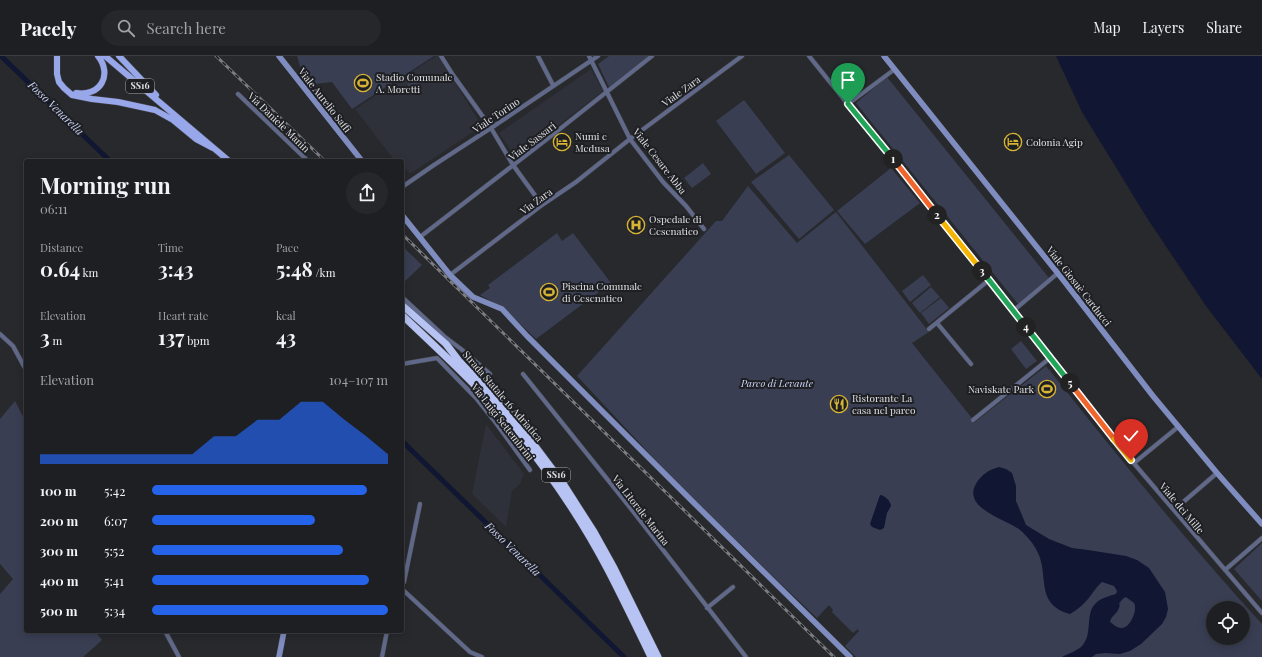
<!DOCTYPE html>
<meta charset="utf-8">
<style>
:root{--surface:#1e1f22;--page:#26272a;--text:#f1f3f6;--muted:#a1a2a5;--line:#3c3d40;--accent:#2563eb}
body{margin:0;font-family:"Playfair Display",serif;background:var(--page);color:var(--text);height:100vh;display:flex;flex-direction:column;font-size:15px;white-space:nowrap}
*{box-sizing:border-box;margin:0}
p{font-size:13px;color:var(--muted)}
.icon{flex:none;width:22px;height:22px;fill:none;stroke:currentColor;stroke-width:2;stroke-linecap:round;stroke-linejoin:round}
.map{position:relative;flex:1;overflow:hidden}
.panel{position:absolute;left:24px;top:103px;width:380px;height:474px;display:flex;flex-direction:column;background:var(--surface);border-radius:4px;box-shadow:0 2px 10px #0003,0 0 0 1px var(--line)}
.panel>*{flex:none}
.controls{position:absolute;left:1206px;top:545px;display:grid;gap:8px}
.controls a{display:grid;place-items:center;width:44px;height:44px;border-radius:50%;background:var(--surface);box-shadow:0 2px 10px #0003,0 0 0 1px var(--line);font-size:20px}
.pin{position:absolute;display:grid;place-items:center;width:34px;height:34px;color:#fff;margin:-41px -17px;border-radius:50% 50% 50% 0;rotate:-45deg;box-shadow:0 0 4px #0007}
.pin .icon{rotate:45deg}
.km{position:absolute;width:20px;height:20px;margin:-10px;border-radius:50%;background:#222;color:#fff;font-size:11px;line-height:20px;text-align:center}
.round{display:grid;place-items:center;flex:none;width:42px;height:42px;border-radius:21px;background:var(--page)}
.head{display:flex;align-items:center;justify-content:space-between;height:68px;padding:0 16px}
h1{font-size:22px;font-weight:700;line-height:30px}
.stats{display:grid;grid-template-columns:repeat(3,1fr);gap:6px;height:68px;padding:4px 16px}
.stats div{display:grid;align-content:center}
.stats b{font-size:20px;font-weight:700}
.stats small{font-size:11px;font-weight:400}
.stats p{font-size:11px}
.chart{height:112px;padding:8px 16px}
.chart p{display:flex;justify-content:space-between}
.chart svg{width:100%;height:72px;margin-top:4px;fill:var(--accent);opacity:.7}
ul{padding:0 16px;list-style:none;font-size:13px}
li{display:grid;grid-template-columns:64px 48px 1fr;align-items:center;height:30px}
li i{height:10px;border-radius:5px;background:var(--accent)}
header{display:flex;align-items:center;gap:24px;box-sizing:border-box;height:56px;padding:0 20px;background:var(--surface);border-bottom:1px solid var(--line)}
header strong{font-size:19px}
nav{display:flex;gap:22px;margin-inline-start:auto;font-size:14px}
.search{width:280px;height:36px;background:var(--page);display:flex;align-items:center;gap:10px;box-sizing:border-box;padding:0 14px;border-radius:22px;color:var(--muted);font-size:15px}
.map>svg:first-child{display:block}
.built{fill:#2e313a}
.green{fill:#393e53;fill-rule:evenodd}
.water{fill:#111632;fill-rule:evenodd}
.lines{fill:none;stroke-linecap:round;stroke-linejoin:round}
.canal{stroke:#111632;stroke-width:5}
.street-casing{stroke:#45464a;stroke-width:5}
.secondary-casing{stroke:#45464a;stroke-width:6}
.primary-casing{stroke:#45464a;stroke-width:7}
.highway-casing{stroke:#45464a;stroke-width:8}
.street{stroke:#606989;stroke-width:4}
.secondary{stroke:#7f8cbf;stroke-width:5.5}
.primary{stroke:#97a7ea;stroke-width:6}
.highway{stroke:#b6c3f3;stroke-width:7}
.rail-casing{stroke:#7c7d81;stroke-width:3}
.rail{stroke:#1e1f23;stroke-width:1.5;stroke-dasharray:4.5;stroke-linecap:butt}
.split-1-casing{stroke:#fff;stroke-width:8}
.split-2-casing{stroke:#fff;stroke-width:8}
.split-3-casing{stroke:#fff;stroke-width:8}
.split-4-casing{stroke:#fff;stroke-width:8}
.split-5-casing{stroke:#fff;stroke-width:8}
.split-6-casing{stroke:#fff;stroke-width:8}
.split-7-casing{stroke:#fff;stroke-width:8}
.split-1{stroke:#22a559;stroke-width:5}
.split-2{stroke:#f0652b;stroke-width:5}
.split-3{stroke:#f5b400;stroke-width:5}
.split-4{stroke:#22a559;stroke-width:5}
.split-5{stroke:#22a559;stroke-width:5}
.split-6{stroke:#f0652b;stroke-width:5}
.split-7{stroke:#f5b400;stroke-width:5}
.labels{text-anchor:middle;stroke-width:4;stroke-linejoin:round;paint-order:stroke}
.shield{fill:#1e1f23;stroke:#a5a6a9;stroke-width:1}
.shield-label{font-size:9px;font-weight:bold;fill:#dfe0e3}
.poi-label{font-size:10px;fill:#dfe0e3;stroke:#1e1f23;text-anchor:start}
.street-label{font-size:10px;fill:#dfe0e3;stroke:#1e1f23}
.park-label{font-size:10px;font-style:italic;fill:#d0dafe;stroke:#1e1f23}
.water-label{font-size:11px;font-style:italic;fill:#cbd5f9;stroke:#1e1f23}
</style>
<header>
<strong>Pacely</strong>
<div class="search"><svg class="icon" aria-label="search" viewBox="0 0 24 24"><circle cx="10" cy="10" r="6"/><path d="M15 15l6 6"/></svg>Search here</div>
<nav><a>Map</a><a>Layers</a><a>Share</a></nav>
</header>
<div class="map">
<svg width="1262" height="601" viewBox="0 0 1262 601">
<rect width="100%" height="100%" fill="#28292d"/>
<path class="built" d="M436,0H438L482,70L410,118L407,114L403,115L402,114V105H395L355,53Z
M591,13L603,35L516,102L499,77Z
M486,368L524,418L520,428L512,435L506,471L472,438Z"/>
<path class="green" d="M297,0H434L352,53L332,26L314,28L300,10Z
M609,0H649L609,31L598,8Z
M410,18L420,19L418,37L407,35Z
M887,21L1049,222L1018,248L856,47Z
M744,44L785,97L756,118L716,65Z
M789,99L834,154L799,183L751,126Z
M703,107L711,118L692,132L684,122Z
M891,112L920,147L865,188L837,155Z
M748,130L797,187L836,156L929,276L912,287L975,366L1046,310L1049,314H1050L1051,316C1119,402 1188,487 1262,568V601H856L845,590L859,575L858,573L853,577L832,556L833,554L829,549L817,562L782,529L676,426L577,320L716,165H722ZM1213,552H1243V582H1213Z
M557,177L562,185L573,177L611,227L536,283L505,253L480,239L490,232L488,229Z
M402,190L422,209L402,228Z
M923,219L931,229L910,246L902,235Z
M931,231L940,241L920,257L912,247Z
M941,242L949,252L929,268L921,257Z
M1021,285L1037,305L1026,313L1011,293Z
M15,345L26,366V575H95L102,584L83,601H0V538L13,523L0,508V363Z
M1262,487V545L1234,513Z"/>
<path class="water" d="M1056,0H1262V323L1206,250L1147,162L1082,56Z
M999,411L1006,413L1012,417L1016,430V445L1026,469L1049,483L1072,492L1088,494L1126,500L1137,504L1149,512L1165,536L1168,553L1166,561L1162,568L1141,588L1130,595L1120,598L1105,597L1096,598L1092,601H1062C1068,598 1076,595 1081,591C1094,579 1084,558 1096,547C1101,542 1109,540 1116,538L1117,535L1114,530L1102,526C1096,531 1093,537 1088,543C1083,549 1077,554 1070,558C1034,548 1050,519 1037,495C1034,488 1026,479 1020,474C1006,463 960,452 977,426C983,418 988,414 999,411ZM1126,541C1128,543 1132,545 1134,547C1138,554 1130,573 1121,572C1117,572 1113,568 1110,566C1111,560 1117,558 1119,552C1121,546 1117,550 1121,545C1122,543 1124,542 1126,541Z
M880,439C884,439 891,445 891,450L887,457L884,472L880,474L872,471L870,468Z"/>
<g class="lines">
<path class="canal" d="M1,0L110,105
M402,385L624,601"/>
<defs>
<path id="street" d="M441,0L453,19L491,72L513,109L542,149
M538,0L553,29
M589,0L630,83L663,126L686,150L704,173
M809,0L989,224L1131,404L1262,557
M238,38L308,105
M848,48L895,13
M402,131L434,109L491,72L598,0
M420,181L551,80L652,0
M450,219L542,149L576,126L630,83L742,0
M402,241L445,281L461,293L490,318
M1013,255L1058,217
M937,267L971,308
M929,273L989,224
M0,278L13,290L26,314
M402,308L437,302L476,342L496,367L530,414
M523,318L632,454L746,601
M973,364L1050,302
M1134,407L1178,371
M1174,454L1217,417
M1225,514L1262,482
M402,528L404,526L420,448
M402,533L470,596L482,601
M707,552L733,531
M165,575L179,601
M382,601L387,575"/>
<path id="secondary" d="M279,0L362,105
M884,0L1064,225L1153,340L1217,417L1262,468
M402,159L450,219L473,241L502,253L527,280L694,447L850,601
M279,601L284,575"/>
<path id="primary" d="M57,0V18L59,26L64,32L72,39L92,43L118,46L155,54L173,64L196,83L213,92
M105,0L229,105
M119,0L156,39
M76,37C100,41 113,19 98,0"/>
<path id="highway" d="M402,249L446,288L459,305L484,331L523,374L562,426L594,476L614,512L658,601
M402,259C442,297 483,334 518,378C552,420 583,466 608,514C623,543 637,572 651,601"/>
</defs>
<use href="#street" class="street-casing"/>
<use href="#secondary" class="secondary-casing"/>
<use href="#primary" class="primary-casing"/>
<use href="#highway" class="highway-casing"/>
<use href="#street" class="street"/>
<use href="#secondary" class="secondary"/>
<use href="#primary" class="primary"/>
<use href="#highway" class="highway"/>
<defs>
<path id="rail" d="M216,0L325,105
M402,178L834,601"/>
</defs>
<use href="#rail" class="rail-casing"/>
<use href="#rail" class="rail"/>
</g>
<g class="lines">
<defs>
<path id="split-1" d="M848,48L893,103"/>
<path id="split-2" d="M893,103L937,159"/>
<path id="split-3" d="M937,159L982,215"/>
<path id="split-4" d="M982,215L1026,271"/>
<path id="split-5" d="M1026,271L1070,327"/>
<path id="split-6" d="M1070,327L1114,383"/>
<path id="split-7" d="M1114,383L1131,404"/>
</defs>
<use href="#split-1" class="split-1-casing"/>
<use href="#split-2" class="split-2-casing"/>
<use href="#split-3" class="split-3-casing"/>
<use href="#split-4" class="split-4-casing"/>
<use href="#split-5" class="split-5-casing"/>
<use href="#split-6" class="split-6-casing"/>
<use href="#split-7" class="split-7-casing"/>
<use href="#split-1" class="split-1"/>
<use href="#split-2" class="split-2"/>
<use href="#split-3" class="split-3"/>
<use href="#split-4" class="split-4"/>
<use href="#split-5" class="split-5"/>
<use href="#split-6" class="split-6"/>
<use href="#split-7" class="split-7"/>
</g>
<defs>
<symbol id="stadium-ring" viewBox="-11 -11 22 22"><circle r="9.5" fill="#1e1f23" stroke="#d7b434" stroke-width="1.5"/><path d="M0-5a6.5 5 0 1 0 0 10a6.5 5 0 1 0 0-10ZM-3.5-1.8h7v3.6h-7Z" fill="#d7b434"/></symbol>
<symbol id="hotel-ring" viewBox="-11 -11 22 22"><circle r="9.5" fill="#1e1f23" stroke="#d7b434" stroke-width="1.5"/><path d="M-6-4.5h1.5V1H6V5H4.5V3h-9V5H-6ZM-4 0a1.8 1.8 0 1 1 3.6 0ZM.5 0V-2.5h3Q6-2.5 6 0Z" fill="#d7b434"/></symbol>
<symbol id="hospital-ring" viewBox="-11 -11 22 22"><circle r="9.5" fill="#1e1f23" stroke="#d7b434" stroke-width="1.5"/><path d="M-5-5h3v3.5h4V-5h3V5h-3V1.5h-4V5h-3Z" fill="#d7b434"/></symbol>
<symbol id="restaurant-ring" viewBox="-11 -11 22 22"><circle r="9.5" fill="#1e1f23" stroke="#d7b434" stroke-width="1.5"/><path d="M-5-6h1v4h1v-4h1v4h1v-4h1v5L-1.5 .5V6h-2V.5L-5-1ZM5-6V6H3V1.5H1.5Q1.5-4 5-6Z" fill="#d7b434"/></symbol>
</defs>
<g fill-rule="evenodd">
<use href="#stadium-ring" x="353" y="17" width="20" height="20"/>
<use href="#hotel-ring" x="552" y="76" width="20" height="20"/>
<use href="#hotel-ring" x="1003" y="76" width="20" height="20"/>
<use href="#hospital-ring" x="626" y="159" width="20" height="20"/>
<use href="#stadium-ring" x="539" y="226" width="20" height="20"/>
<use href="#stadium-ring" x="1037" y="323" width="20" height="20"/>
<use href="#restaurant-ring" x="829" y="338" width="20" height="20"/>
</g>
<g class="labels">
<g class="shield">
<rect x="126" y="23" width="28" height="14" rx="3"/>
<rect x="542" y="412" width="28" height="14" rx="3"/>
</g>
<g class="shield-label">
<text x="140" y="33">SS16</text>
<text x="556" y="422">SS16</text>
</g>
<g class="poi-label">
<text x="376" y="25">Stadio Comunale<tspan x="376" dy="12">A. Moretti</tspan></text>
<text x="575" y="84">Numi e<tspan x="575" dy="12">Medusa</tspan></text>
<text x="1026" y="90">Colonia Agip</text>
<text x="649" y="167">Ospedale di<tspan x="649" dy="12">Cesenatico</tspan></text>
<text x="562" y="234">Piscina Comunale<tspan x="562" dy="12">di Cesenatico</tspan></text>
<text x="1034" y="337" text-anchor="end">Naviskate Park</text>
<text x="852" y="346">Ristorante La<tspan x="852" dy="12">casa nel parco</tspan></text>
</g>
<g class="street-label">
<text transform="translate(681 35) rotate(-36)" y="4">Viale Zara</text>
<text transform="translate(325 44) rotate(52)" y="4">Viale Aurelio Saffi</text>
<text transform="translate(496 59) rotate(-34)" y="4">Viale Torino</text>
<text transform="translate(279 66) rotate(44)" y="4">Via Daniele Manin</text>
<text transform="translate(532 85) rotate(-37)" y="4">Viale Sassari</text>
<text transform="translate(660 105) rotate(52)" y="4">Viale Cesare Abba</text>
<text transform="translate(536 145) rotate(-36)" y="4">Via Zara</text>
<text transform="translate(1079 230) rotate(52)" y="4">Viale Giosuè Carducci</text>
<text transform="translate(503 340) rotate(49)" y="4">Strada Statale 16 Adriatica</text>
<text transform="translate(503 366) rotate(52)" y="4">Via Luigi Settembrini</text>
<text transform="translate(1182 452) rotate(50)" y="4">Viale dei Mille</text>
<text transform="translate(641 454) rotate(52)" y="4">Via Litorale Marina</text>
</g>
<g class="park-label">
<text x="777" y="331">Parco di Levante</text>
</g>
<g class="water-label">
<text transform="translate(56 52) rotate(44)" y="4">Fosso Venarella</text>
<text transform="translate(513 493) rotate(44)" y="4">Fosso Venarella</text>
</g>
</g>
</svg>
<div class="controls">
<a><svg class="icon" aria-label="locate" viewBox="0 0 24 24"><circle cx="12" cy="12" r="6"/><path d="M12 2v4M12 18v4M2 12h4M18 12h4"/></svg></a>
</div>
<div class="pin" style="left:848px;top:48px;background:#1e9e55"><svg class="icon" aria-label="arrive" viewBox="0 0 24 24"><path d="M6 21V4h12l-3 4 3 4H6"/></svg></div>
<div class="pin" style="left:1131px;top:404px;background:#d93025"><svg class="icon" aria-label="check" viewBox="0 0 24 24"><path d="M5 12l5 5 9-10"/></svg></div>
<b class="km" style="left:893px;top:103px">1</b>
<b class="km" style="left:937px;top:159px">2</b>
<b class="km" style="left:982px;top:215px">3</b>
<b class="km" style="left:1026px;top:271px">4</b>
<b class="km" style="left:1070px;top:327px">5</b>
<section class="panel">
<div class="head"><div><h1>Morning run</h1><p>06:11</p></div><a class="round"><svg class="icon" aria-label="share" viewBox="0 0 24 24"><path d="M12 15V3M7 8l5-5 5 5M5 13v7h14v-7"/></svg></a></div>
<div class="stats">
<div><p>Distance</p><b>0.64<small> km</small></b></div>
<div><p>Time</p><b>3:43</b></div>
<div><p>Pace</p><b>5:48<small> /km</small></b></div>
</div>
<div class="stats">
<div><p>Elevation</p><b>3<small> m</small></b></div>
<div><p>Heart rate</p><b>137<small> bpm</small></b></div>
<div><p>kcal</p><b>43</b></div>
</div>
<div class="chart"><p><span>Elevation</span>104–107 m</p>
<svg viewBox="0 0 160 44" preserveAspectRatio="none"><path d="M0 44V38L10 38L20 38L30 38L40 38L50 38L60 38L70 38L80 27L90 27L100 17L110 17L120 6L130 6L140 17L150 27L160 38V44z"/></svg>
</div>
<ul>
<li><b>100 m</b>5:42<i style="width:91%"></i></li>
<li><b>200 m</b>6:07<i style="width:69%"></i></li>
<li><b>300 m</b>5:52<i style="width:81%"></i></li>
<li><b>400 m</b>5:41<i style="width:92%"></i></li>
<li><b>500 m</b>5:34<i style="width:100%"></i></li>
</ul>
</section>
</div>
